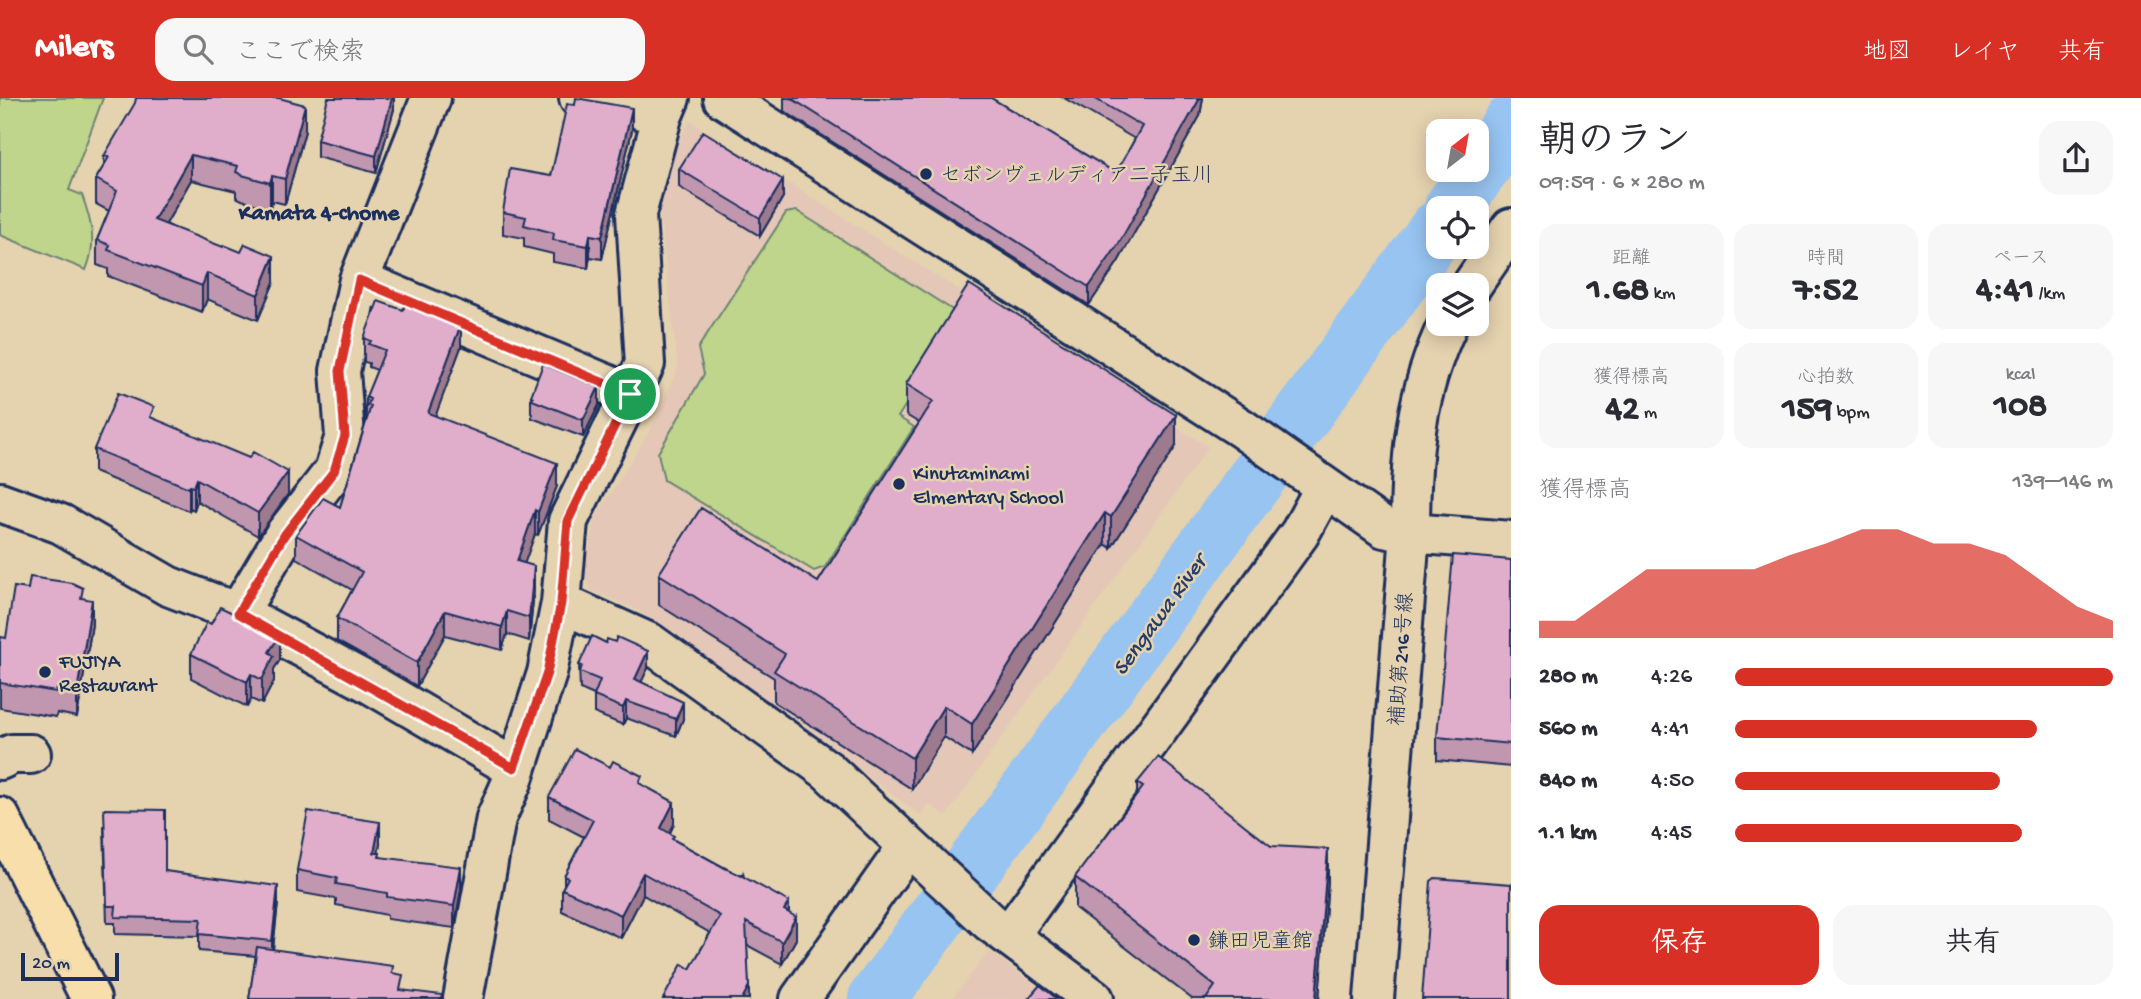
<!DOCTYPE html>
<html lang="ja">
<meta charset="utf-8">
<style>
:root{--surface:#fff;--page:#f7f7f7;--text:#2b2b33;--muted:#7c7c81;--accent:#d93025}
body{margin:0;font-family:"Gochi Hand","Klee One",sans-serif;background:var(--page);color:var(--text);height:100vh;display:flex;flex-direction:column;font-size:26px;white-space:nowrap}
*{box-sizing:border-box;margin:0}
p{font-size:23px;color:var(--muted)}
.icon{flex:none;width:38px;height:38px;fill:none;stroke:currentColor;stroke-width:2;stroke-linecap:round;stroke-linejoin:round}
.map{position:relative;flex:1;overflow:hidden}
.panel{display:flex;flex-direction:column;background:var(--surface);width:630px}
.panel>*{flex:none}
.needle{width:46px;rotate:31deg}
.buttons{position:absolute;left:1426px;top:21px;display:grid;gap:14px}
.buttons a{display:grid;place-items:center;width:63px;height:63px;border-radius:14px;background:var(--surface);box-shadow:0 4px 18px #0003;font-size:35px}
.scale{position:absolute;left:21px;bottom:18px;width:98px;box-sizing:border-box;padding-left:7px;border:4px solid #1b2f5e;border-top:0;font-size:19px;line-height:24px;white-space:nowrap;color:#1b2f5e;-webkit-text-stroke:5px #e5d2af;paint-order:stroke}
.pin{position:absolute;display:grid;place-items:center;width:60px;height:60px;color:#fff;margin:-30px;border:4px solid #fff;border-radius:50%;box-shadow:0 2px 7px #0007}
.round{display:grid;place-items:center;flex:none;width:74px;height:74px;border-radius:21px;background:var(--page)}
.headline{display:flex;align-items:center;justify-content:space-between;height:119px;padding:0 28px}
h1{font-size:38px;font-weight:800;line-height:52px}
.figures{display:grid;grid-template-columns:repeat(3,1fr);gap:10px;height:119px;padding:7px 28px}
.figures div{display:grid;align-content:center;border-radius:18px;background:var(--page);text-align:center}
.figures b{font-size:35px;font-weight:800}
.figures small{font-size:19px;font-weight:400}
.figures p{font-size:19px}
.chart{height:196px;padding:14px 28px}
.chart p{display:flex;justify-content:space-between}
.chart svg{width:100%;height:126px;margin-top:7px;fill:var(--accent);opacity:.7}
.primary-button{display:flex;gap:14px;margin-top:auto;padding:14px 28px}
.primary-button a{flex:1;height:80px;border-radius:21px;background:var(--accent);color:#fff;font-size:28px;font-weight:800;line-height:80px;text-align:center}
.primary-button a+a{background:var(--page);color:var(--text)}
ul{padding:0 28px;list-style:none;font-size:23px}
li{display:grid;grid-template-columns:112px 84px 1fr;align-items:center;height:52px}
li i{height:18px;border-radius:9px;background:var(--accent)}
header{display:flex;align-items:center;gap:42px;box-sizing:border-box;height:98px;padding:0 35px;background:var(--accent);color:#fff}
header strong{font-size:33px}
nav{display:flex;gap:38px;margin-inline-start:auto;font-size:24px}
.search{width:490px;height:63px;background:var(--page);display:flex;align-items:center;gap:18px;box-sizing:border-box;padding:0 24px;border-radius:21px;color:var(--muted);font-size:26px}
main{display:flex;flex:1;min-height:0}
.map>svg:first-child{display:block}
.built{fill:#e4c7b7}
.green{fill:#bfd58b;stroke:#6d8274;stroke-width:2}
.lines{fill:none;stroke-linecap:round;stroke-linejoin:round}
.river{stroke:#97c4f1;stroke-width:58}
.minor-casing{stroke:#1b2f5e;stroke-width:44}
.major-casing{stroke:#1b2f5e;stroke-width:44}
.minor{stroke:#e5d2af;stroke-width:38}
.major{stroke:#f8deab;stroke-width:38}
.wall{fill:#c196af;stroke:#1b2f5e;stroke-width:2}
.shaded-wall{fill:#9d7a8e;stroke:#1b2f5e;stroke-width:2}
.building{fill:#e0aecb;stroke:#1b2f5e;stroke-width:2}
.route-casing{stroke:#fff;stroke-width:14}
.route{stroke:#d93025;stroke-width:9}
.poi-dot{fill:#1b2f5e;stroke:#e5d2af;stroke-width:2.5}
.labels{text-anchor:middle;stroke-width:5;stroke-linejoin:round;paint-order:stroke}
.poi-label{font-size:21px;fill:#1b2f5e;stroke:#e5d2af;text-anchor:start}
.street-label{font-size:21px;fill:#1b2f5e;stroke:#e5d2af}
.neighbourhood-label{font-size:23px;font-weight:bold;fill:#1b2f5e;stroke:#e5d2af}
.water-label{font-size:23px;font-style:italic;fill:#273e6d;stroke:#e5d2af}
</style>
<header>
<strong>Milers</strong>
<div class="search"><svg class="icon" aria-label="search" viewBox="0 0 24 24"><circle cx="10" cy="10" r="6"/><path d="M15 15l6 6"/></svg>ここで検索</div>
<nav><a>地図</a><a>レイヤ</a><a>共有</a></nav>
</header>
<main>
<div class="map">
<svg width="1511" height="901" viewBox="0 0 1511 901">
<rect width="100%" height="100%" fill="#e5d2af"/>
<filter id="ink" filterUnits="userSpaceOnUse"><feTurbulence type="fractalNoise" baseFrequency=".0143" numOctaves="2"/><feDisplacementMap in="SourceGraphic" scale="14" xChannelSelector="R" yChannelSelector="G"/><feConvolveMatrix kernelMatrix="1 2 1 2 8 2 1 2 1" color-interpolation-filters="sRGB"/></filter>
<g filter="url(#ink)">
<path class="built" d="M690,23L1208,349L946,718L929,706L921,717L639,513L591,492L585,477L594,423L652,329L678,270L659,107L669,59Z
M989,853L1054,901H952Z"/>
<path class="green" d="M0,0H103L69,92L82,97C92,125 97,145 86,172L0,137Z
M797,113L962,218L898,319L914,329L825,469L814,473L664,382L658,355L704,276L698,250L786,115Z"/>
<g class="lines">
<path class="river" d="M1453,110L1511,26
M877,901L1438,131"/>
<defs>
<path id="minor" d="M579,0L637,10L662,19
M723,0L1241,330L1384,430L1410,435L1511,443
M359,182L630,296
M1472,187L1511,130
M0,404L61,426L168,488L238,515L369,585L514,670
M561,505L650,545L827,672L990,824L1094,901
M238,515L285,436L334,373L345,338L340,273L359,182L431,0
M0,662L12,656H31
M1010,836L1300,435L1325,389
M463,901L496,720L512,684L547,575L561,505L568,423L645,266L636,116L662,19L670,0
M800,901L908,748
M1374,901L1410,435C1410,360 1415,295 1448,226"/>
<path id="major" d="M0,719L91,901"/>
</defs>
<use href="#minor" class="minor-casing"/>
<use href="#major" class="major-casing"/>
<use href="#minor" class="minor"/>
<use href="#major" class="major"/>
</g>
<path class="wall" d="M394,0V11L376,75L317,59V42Z
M784,0H991L1116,75L1135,41L1064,0H1203L1200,18L1118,164L1089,207L784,13Z
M632,32L602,161L590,159L588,170L553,164V156L524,149V140L503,136V114Z
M305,33L285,106L272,103L270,111L242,102L236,99V93L191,82L166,126L274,184L258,222L207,201L202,214L108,178V171L97,167V142L109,113L96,106V81L104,68V58Z
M679,71L783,99L760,138L679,89Z
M364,240L461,249L435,318L557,388L538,437L535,436L524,465L534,492L529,543L507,536L502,552L445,537L417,588L337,543V520L352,492L296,460V437L340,409L366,323V299L377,272L369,269V265L364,264Z
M906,286L1176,348L1111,450L1105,446L972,657L944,639L912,691L774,604V580L659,507V476L818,484L919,325L906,317Z
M531,298L599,307L583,339L532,320V316L531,315Z
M154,321L288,396L258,438L197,403L194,412L190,410L189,413L94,374V351Z
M1511,462V669L1437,662V639Z
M83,501L92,526L77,619L57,615L56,619L0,610V544L6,540Z
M191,556L280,562L274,571V583L262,606L251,601L247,609L191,580Z
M579,567L648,570L641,584L683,621L676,638L626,620L623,627L594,615V597L580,591Z
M1137,685L1271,748L1328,782L1319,901H1192L1075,810V779L1137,697Z
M642,687L674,726L670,735L674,742L725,770L744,779L789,815L796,841L782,866L747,847L749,901L690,871L710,835L643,797L621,840L562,813V791L564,787V778L584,739L549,721V699Z
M104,729L165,773L278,805L273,851L249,901L256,858L199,853V838L115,836V825H107Z
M380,746L378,755L380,759L461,791L454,830L387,821V817L336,807V801L297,794V772Z"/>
<path class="shaded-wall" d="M392,0H394V11L376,75V58Z
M1200,0H1203L1200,18L1118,164L1089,207V189Z
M305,7V33L285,106V81Z
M632,10V32L602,161V139Z
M191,57V82L154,147V122Z
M272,78V103L270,111V85Z
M783,82V99L760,138V120Z
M590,137V159L588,170V148Z
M274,158V184L258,222V197Z
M207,175V201L202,214V188Z
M461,226V249L428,338V315Z
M599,289V307L583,339V322Z
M1176,317V348L1111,450V419Z
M557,365V388L538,437V414Z
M288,374V396L258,438V415Z
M197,381V403L194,412V389Z
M190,388V410L189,413V390Z
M535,412V436L517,486V463Z
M1105,415V446L972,657V626Z
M534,468V492L529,543V520Z
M92,502V526L77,619V594Z
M445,513V537L417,588V565Z
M507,513V536L502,552V529Z
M280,537V562L274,571V583L262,606V582L269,554Z
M648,553V570L635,598V581Z
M251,576V601L247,609V584Z
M626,603V620L623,627V610Z
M683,604V621L676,638V621Z
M944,608V639L912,691V660Z
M674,704V726L661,753V730Z
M380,724V746L374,777V755Z
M1328,751V782L1319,901H1316Z
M461,769V791L454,830V808Z
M643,775V797L621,840V817Z
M278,788V805L272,860V843Z
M789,804V826L784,812Z
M796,819V841L782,866V844Z
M749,888V901H742Z"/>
<path class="building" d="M136,0H279L305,7L285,81L272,78L270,85L242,77L236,74L238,68L191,57L154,122L223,149L224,147L241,154L245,146L274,158L258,197L207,175L202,188L108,152L110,147L97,142L117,93L96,81L109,59L104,58L135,5Z
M328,0H392L376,58L317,42Z
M576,0L632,10L602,139L590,137L588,148L553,142L554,135L524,127L526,119L503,114L510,71L551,78L567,6L575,7Z
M791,0H991L1116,75L1142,28L1094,0H1200L1118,147L1089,189Z
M703,33L783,82L760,120L679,71Z
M969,186L1176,317L1111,419L1105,415L972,626L944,608L912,660L774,573L785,556L659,476L701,410L818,484L933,303L906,286Z
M407,202L461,226L428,315L557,365L538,414L535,412L517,463L534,468L529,520L507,513L502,529L445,513L417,565L337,520L362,474L296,437L323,400L340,409L371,308L368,307L370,301L366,299L385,252L369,246L371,243L364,240L378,203L403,212Z
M543,266L599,289L583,322L532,302L533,299L531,298Z
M118,295L154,309L150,319L249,360L253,354L288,374L258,415L197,381L194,389L190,388L189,390L94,351Z
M1453,457L1511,462V646L1437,639Z
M30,479L72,485L83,490L81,500L92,502L77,594L57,591L56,594L0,585V544L1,539L6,540L14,489L28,491Z
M220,509L280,537L269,554L274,558L262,582L251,576L247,584L191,556L207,524L211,526Z
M592,538L606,545L607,541L615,544L617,539L648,553L635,581L683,604L676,621L626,603L623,610L594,598L600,582L580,574L582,568L579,567Z
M575,651L610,669L613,663L642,678L639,685L674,704L661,730L674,738L672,741L725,770L742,778L743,775L744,779L789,804L784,812L796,819L782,844L746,824L749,888L742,901H663L682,866L690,871L720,818L643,775L621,817L562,791L568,780L564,778L593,722L549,699Z
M1158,659L1271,748L1328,751L1316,901H1206L1215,888L1075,779L1143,689L1137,685Z
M104,711L165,712V773L278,788L272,843L199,836L201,821L115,819L116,808H107Z
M308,713L380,724L374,755H380L379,759L461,769L454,808L387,799V795L336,786L337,780L297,772Z
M1435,780L1511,786V901H1422L1431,783Z
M257,849L393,868L392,875L403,877L400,892L442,897L441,901H249Z
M1040,887L1057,901H1028Z"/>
</g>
<g class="lines" filter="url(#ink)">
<defs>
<path id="route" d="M359,182L630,296L568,423L561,505L547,575L514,670L238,515L285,436L334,373L345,338L340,273Z"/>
</defs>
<use href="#route" class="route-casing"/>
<use href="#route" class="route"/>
</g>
<g class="poi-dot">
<circle cx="926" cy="76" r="7"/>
<circle cx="899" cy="386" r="7"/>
<circle cx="45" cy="574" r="7"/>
<circle cx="1194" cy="842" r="7"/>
</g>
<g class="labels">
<g class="poi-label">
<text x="940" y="83">セボンヴェルディア二子玉川</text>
<text x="913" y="381">Kinutaminami<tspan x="913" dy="24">Elmentary School</tspan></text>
<text x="59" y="569">FUJIYA<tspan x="59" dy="24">Restaurant</tspan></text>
<text x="1208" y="849">鎌田児童館</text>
</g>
<g class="street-label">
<text transform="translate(1400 561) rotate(-86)" y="7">補助第216号線</text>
</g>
<g class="neighbourhood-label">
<text x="319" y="121">Kamata 4-chome</text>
</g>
<g class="water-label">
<text transform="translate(1158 516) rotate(-54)" y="8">Sengawa River</text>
</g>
</g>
</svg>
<div class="buttons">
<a><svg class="needle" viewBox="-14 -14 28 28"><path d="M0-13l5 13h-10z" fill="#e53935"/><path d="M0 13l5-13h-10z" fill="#7c7c81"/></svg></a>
<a><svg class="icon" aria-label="locate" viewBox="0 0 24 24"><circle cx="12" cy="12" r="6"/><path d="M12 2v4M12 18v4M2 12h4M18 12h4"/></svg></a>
<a><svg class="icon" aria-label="layers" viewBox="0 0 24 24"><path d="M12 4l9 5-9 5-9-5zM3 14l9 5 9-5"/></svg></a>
</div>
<div class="scale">20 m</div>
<div class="pin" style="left:630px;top:296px;background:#1e9e55"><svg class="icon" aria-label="arrive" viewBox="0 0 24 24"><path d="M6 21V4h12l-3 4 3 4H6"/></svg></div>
</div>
<section class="panel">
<div class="headline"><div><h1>朝のラン</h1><p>09:59 · 6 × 280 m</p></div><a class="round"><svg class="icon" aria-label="share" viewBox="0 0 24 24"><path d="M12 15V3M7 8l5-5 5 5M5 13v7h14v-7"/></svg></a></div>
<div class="figures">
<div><p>距離</p><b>1.68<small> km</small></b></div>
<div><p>時間</p><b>7:52</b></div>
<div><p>ペース</p><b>4:41<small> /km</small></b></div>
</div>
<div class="figures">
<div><p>獲得標高</p><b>42<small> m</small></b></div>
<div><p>心拍数</p><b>159<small> bpm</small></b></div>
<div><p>kcal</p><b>108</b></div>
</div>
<div class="chart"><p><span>獲得標高</span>139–146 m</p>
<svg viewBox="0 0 160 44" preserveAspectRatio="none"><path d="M0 44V38L10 38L20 29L30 20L40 20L50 20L60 20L70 15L80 11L90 6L100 6L110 11L120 11L130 15L140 24L150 33L160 38V44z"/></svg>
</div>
<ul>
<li><b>280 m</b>4:26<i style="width:100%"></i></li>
<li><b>560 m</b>4:41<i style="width:80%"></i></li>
<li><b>840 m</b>4:50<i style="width:70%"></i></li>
<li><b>1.1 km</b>4:45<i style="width:76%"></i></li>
</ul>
<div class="primary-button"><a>保存</a><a>共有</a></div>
</section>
</main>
